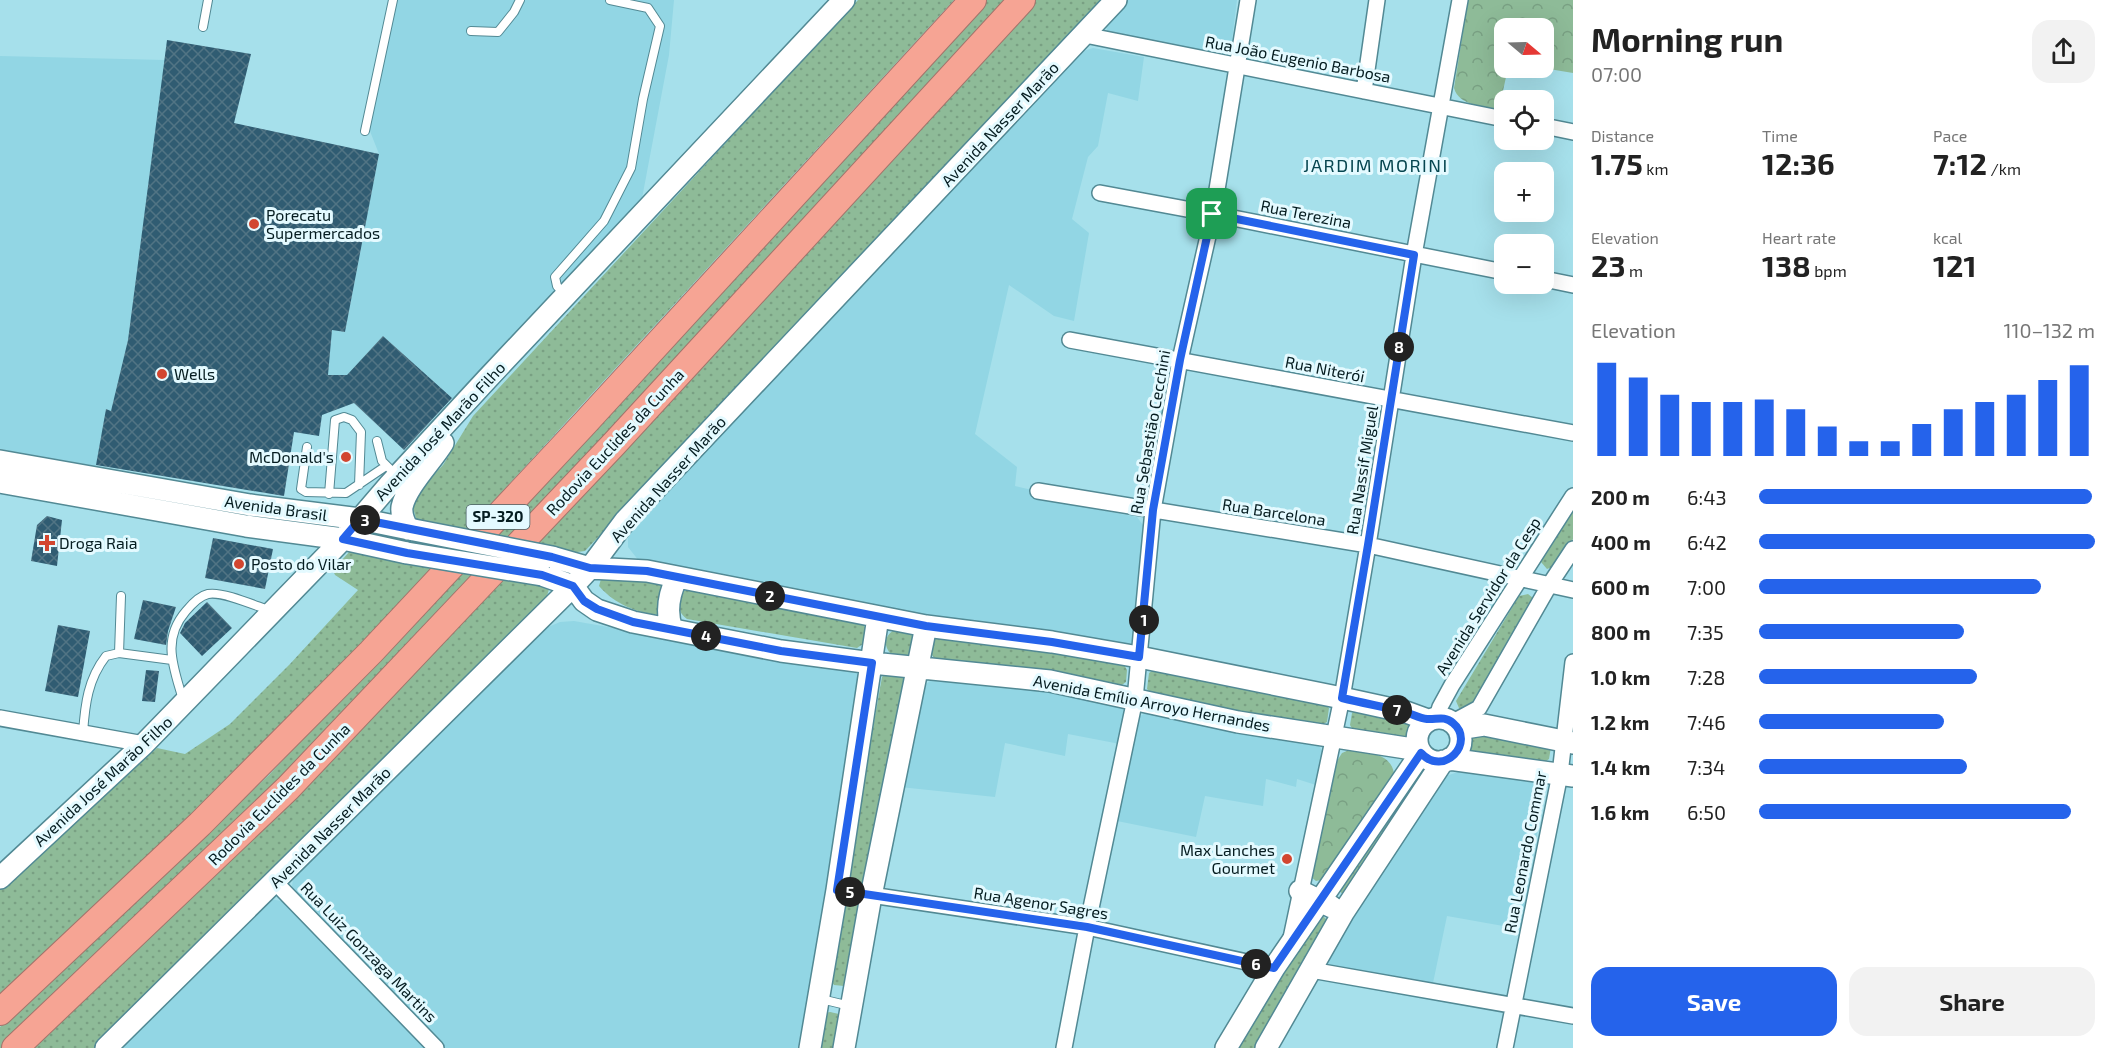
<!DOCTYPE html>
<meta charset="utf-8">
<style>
:root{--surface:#fff;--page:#f2f2f2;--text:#222;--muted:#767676;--accent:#2563eb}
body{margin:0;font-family:"Exo 2",sans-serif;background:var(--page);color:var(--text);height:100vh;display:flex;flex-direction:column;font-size:22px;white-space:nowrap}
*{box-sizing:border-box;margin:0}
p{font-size:20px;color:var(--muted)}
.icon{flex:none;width:33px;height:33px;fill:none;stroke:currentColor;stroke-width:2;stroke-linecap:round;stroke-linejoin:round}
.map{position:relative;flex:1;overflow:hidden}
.side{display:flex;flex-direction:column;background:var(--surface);width:540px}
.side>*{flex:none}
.needle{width:39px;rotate:109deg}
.fabs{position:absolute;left:1494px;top:18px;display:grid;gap:12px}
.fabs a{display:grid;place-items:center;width:60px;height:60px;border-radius:12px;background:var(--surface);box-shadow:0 6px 24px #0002;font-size:30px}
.pin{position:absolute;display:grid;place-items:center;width:51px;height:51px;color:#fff;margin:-26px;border-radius:12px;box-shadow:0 3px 9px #0006}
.km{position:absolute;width:30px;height:30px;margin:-15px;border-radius:50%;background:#222;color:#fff;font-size:16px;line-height:30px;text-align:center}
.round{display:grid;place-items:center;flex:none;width:63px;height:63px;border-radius:18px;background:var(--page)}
.headline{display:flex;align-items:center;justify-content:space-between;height:102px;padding:0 18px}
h1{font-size:33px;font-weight:700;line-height:45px}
.figures{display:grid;grid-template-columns:repeat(3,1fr);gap:9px;height:102px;padding:6px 18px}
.figures div{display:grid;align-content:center}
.figures b{font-size:30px;font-weight:700}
.figures small{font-size:16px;font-weight:400}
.figures p{font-size:16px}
.chart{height:168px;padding:12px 18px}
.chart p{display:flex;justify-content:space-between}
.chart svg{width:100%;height:108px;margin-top:6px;stroke:var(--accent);stroke-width:6}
.primary-button{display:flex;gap:12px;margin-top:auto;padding:12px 18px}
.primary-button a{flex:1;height:69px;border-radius:18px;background:var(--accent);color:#fff;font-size:24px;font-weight:700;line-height:69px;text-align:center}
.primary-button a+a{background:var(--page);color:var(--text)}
ul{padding:0 18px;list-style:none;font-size:20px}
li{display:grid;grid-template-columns:96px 72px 1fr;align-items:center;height:45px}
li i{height:15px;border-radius:8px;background:var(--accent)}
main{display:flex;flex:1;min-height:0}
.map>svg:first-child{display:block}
.built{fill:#92d6e4}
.grass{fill:url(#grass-dots)}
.forest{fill:url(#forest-crowns)}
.building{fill:url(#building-cross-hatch)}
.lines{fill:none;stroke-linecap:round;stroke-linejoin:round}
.lane-casing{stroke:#528994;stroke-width:10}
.street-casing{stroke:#528994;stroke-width:18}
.secondary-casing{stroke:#528994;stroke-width:24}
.highway-casing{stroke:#a2746b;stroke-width:28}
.lane{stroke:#fff;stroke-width:8}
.street{stroke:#fff;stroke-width:15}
.secondary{stroke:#fff;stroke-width:21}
.highway{stroke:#f6a494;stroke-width:26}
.secondary-bridge-casing{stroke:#528994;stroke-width:24;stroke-linecap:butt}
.secondary-bridge{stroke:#fff;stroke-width:21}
.route-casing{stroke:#fff;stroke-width:12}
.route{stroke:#2563eb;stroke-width:8}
.poi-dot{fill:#d24630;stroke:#e4faff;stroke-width:2}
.labels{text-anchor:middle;stroke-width:6;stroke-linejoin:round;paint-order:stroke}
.shield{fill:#e4faff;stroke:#485f63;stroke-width:1.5}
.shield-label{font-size:15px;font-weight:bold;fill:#051c20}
.street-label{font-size:16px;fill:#051c20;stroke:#e4faff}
.poi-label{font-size:16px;fill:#051c20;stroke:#e4faff;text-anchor:start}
.neighbourhood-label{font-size:18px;letter-spacing:1.5px;fill:#064650;stroke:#e4faff}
</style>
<main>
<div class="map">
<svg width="1573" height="1048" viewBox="0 0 1573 1048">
<defs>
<pattern id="grass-dots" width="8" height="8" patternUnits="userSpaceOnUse" patternTransform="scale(1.5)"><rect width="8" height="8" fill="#8ebb98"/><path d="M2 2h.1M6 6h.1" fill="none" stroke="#79a083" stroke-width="1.8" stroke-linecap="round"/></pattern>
<pattern id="forest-crowns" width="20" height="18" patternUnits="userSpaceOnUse" patternTransform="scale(1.5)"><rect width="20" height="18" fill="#8ebb98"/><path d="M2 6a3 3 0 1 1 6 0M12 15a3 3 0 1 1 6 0" fill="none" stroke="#79a083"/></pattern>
<pattern id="building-cross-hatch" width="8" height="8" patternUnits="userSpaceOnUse" patternTransform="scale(1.5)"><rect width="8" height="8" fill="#305c72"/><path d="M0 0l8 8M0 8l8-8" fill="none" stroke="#517484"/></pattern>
</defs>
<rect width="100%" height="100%" fill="#a6e0eb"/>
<path class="built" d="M393,0H674L669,55L640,209L458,403L383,336L347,375H328L332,330L345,332L379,154L366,121Z
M1128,0H1237L1231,48L1221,53L1107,32L1106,25Z
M1093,48L1144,57L1138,101L1108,93L1098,146L1088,157L1072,219L1089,233L1074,321L1054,316L1009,285L975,434L1017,467L1015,486L1032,490L1036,498L1137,517L1143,525L1134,641L1125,647L932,617L639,561L628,547V531L1077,53Z
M0,56L165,60L128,340L111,411L106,410L96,466L0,449Z
M574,621L854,670L862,675L801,1048H442L292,887L293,878L546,628L560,622Z
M930,681L1051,688L1121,704L1126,717L1120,744L1068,734L1065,756L1005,743L995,797L900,787L919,690Z
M1149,711L1319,746L1326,757L1319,786L1297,779L1296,787L1266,779L1263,806L1205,796L1196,837L1117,821L1137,718Z
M1464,770L1534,780L1544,794L1520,929L1447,916L1433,983L1333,968L1326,962L1327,953L1446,776Z
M269,899L282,901L427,1048H116Z"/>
<path class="grass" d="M858,0H954L464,533L423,524L416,519L413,507L418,492L443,465L473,416Z
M984,0H1013L516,543L494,538Z
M1030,0H1105L585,551L570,553L530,545Z
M1573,504V539L1558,565L1547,569L1541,562V556Z
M350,551L438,565L193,818L0,1001V888L157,748L185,754L230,724L290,664L358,590L335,575L333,570Z
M460,570L483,574L445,615L6,1048H0V1027L269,775Z
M606,575L665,583L662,615C639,614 614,604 599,586L601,579Z
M498,577L550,586L547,596L266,881L94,1048H27Z
M692,590L860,619L866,629L863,644L857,648L687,619C676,611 679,602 684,591Z
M1528,594L1533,598L1534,604L1473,704L1464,709L1459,708L1456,701L1519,596Z
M886 643a14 14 0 1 1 28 0a14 14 0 1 1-28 0Z
M943,634L1122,661L1127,670L1126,682L1119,687L938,662L931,654L934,640Z
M1156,668L1321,701L1329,708L1327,722L1320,726L1238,715L1153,695L1147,689L1149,673Z
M888,671L902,674L906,682L865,884L853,883L847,875L882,677Z
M1358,707L1417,721L1409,735V742L1354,732L1350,725L1352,713Z
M1465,733L1545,742L1551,747L1549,759L1542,764L1462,752Z
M1416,770L1424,774L1344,895L1338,890Z
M847,897L858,899L864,905L852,978L844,986L834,985L829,978L840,901Z
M1323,916L1329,922L1257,1048H1236L1318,917Z
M830,1012L839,1014L844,1024L840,1048H815L821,1014Z"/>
<path class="forest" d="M1468,0H1573V73L1543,68L1544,28H1504V68H1508L1499,109C1483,106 1459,106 1454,88Z
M1349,750C1367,753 1390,752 1394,773L1326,876L1321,880L1316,881L1310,876V870L1337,761L1342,753Z"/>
<path class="building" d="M167,40L251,54L234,123L379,154L345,332L332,330L328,375H347L383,336L452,398L404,450L354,403L322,415L319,436L294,432L284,496L96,465L106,409L111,411L128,340Z
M47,516L62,520L57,566L31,561L37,525Z
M213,538L273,549L265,589L205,578Z
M143,600L176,607L168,631L166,645L134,639Z
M207,602L232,628L202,656L180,633L185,623Z
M58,625L90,631L78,697L45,691Z
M146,670L159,671L155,702L142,701Z"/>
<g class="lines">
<defs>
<path id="lane" d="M203,27L208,0
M471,31L498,32L514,12L520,0
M365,131L393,0
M565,295L557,286L555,277L604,221L631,168L643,99L660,26L648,8L610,0
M377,441L382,461L390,469
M307,447L301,489L306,492L346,493L386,466
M329,494L335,420L344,417L352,420L361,432L359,485
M119,653L121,596
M183,700C174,668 161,640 186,611C191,605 199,596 208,594C223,591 256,606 271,611
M83,733C85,704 88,679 106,656L119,653L172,660
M821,999L850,1006"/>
<path id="street" d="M1085,35L1504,119
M1364,91L1377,0
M1544,126L1573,132
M1100,193L1213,214L1504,272
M1544,279L1573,285
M1070,340L1573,433
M1038,491L1368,545L1573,590
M1437,717L1440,707L1452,685L1573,496
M0,718L144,744
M1453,722L1479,708L1550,584L1573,549
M275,882L436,1048
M837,890L1087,927L1274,968
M1291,938L1342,698L1368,545L1414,255L1460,0
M1311,970L1573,1016
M1064,1048L1087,927L1135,699L1153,510L1180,360L1213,214L1248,0
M1505,1048L1560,774L1573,662"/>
<path id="secondary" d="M0,461L250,505L360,519L414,530
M0,482L246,526L343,539L407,553
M408,529C404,522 401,515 402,507C406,487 432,461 443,443
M552,557L590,568L647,571L926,626L1052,642L1139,657L1342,698L1406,712L1428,720
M542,575L573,586L584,601L597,610L633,622L781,651L872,663L1050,681L1238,722L1419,750
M672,629C665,611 669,594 677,577
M1417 740a22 22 0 1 1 44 0a22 22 0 1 1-44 0Z
M1458,729L1484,725L1573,743
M1449,759L1573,776
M0,878L144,744L343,539L390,484L487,379L844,0
M1300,891L1332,907
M106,1048L573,586L590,568L625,521L1116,0
M810,1048L837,890L878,617
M844,1048L871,896L926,626
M1226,1048L1274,968L1421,753
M1266,1048L1343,913L1443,761"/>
<path id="highway" d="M0,1012L200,824L371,652L585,423L973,0
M15,1048L288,788L614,444L1022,0"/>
</defs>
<use href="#lane" class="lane-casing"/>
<use href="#street" class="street-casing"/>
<use href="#secondary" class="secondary-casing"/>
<use href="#highway" class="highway-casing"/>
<use href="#lane" class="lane"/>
<use href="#street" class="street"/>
<use href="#secondary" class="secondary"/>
<use href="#highway" class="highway"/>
<defs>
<path id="secondary-bridge" d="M414,530L552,557
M407,553L542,575"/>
</defs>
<use href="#secondary-bridge" class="secondary-bridge-casing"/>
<use href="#secondary-bridge" class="secondary-bridge"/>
</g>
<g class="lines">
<defs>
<path id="route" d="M1212,214L1414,255L1368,545L1342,698C1363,703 1384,707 1405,712C1412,714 1420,718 1427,719C1436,720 1444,715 1453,723C1476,742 1444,778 1421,753L1274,968L1087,927L837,890L872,663L781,651L633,622L597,609L584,601L573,586L542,575L407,553L343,539L360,519L552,557L590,568L647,571L926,626L1052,642L1139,657L1153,510L1180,360Z"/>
</defs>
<use href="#route" class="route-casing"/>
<use href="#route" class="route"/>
</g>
<g class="poi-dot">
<circle cx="254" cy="224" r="6"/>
<circle cx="162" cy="374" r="6"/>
<circle cx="346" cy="457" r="6"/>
<path d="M44 534h6v6h6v6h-6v6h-6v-6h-6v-6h6z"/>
<circle cx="239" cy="564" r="6"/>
<circle cx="1287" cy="859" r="6"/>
</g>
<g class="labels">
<rect class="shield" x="466.5" y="505" width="63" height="24" rx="4.5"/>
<g class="shield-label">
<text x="498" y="522">SP-320</text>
</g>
<g class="street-label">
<text transform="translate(1298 59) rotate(11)" y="6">Rua João Eugenio Barbosa</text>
<text transform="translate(1000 124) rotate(-47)" y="6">Avenida Nasser Marão</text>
<text transform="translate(1306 214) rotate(11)" y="6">Rua Terezina</text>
<text transform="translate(1325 369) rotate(11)" y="6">Rua Niterói</text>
<text transform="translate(440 431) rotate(-47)" y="6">Avenida José Marão Filho</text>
<text transform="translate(1150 432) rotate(-80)" y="6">Rua Sebastião Cecchini</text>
<text transform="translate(615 442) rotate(-47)" y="6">Rodovia Euclides da Cunha</text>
<text transform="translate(1362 470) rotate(-81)" y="6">Rua Nassif Miguel</text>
<text transform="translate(668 479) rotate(-48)" y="6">Avenida Nasser Marão</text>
<text transform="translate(276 508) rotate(8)" y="6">Avenida Brasil</text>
<text transform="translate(1274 512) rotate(9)" y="6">Rua Barcelona</text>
<text transform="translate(1488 596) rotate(-58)" y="6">Avenida Servidor da Cesp</text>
<text transform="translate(1152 703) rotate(11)" y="6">Avenida Emílio Arroyo Hernandes</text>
<text transform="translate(103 781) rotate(-43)" y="6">Avenida José Marão Filho</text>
<text transform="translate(279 794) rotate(-45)" y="6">Rodovia Euclides da Cunha</text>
<text transform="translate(330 827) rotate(-45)" y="6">Avenida Nasser Marão</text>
<text transform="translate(1525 852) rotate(-79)" y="6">Rua Leonardo Commar</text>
<text transform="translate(1041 903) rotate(9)" y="6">Rua Agenor Sagres</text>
<text transform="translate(369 952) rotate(46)" y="6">Rua Luiz Gonzaga Martins</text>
</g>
<g class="poi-label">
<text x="266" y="221">Porecatu<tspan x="266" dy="18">Supermercados</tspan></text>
<text x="174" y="380">Wells</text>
<text x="334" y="463" text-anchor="end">McDonald's</text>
<text x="59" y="549">Droga Raia</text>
<text x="251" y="570">Posto do Vilar</text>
<text x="1275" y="856" text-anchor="end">Max Lanches<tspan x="1275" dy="18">Gourmet</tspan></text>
</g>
<g class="neighbourhood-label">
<text x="1376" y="172">JARDIM MORINI</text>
</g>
</g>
</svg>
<div class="fabs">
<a><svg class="needle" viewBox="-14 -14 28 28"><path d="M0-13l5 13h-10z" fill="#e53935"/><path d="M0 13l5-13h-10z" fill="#767676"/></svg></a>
<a><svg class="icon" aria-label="locate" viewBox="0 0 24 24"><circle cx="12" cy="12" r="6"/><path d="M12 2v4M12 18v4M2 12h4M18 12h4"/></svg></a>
<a>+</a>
<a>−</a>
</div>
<div class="pin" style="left:1212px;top:214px;background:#1e9e55"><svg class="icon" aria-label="arrive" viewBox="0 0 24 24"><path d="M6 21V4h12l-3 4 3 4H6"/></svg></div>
<b class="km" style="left:1144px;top:620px">1</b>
<b class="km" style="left:770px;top:596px">2</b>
<b class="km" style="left:365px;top:520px">3</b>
<b class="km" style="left:706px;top:636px">4</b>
<b class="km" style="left:850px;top:892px">5</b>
<b class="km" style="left:1256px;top:964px">6</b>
<b class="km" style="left:1397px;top:710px">7</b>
<b class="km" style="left:1399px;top:347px">8</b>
</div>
<section class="side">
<div class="headline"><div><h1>Morning run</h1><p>07:00</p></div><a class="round"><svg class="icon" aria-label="share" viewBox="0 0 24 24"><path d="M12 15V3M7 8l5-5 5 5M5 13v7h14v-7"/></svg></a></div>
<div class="figures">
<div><p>Distance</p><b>1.75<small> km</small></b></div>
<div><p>Time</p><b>12:36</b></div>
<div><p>Pace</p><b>7:12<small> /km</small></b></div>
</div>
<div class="figures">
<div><p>Elevation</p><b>23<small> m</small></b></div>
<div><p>Heart rate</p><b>138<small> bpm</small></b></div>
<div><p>kcal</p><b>121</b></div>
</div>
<div class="chart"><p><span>Elevation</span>110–132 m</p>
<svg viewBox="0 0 160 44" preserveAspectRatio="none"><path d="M5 44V6M15 44V12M25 44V19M35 44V22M45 44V22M55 44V21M65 44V25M75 44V32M85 44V38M95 44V38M105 44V31M115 44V25M125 44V22M135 44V19M145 44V13M155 44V7"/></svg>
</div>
<ul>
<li><b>200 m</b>6:43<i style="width:99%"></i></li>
<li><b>400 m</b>6:42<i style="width:100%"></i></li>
<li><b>600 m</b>7:00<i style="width:84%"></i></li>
<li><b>800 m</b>7:35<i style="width:61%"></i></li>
<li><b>1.0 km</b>7:28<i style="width:65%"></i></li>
<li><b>1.2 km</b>7:46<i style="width:55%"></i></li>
<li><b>1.4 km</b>7:34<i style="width:62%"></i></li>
<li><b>1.6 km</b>6:50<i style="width:93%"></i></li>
</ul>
<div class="primary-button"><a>Save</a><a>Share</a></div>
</section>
</main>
